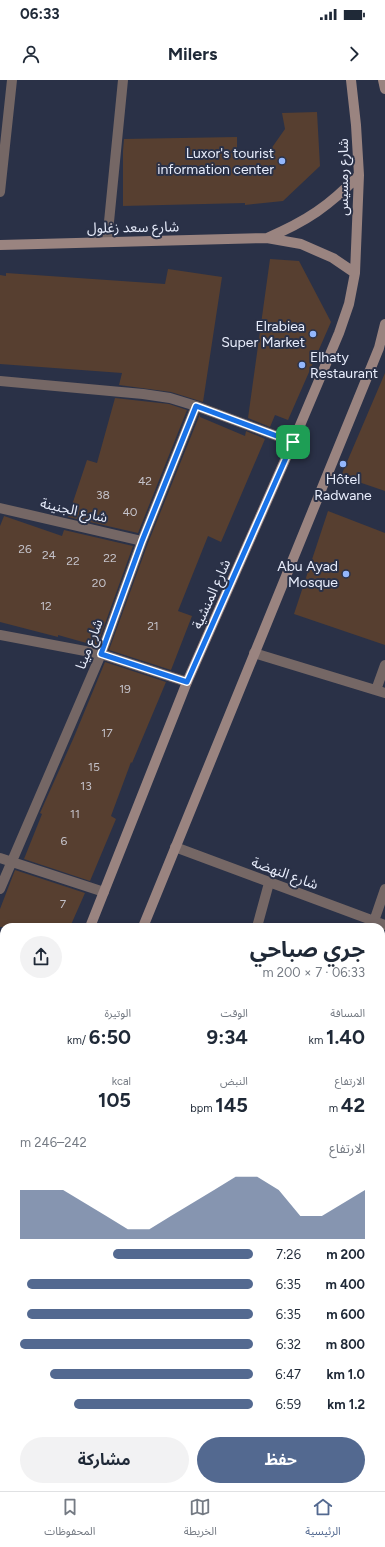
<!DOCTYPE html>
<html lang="ar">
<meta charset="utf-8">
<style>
:root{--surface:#fff;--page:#f2f2f3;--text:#1f2937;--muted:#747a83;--line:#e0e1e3;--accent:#536990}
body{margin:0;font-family:Figtree,"Noto Sans Arabic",sans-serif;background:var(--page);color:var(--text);direction:rtl;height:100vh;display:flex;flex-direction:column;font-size:15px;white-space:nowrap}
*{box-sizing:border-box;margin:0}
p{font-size:13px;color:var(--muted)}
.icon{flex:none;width:22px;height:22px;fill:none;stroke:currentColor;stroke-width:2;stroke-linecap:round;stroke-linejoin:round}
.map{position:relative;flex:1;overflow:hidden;direction:ltr}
.details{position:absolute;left:0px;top:843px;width:385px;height:568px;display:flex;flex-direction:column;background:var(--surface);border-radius:12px 12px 0 0;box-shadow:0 2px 6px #0003;direction:rtl}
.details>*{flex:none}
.pin{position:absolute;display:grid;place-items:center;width:34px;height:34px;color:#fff;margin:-17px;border-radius:8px;box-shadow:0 2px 6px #0006}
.round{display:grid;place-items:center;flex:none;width:42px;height:42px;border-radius:21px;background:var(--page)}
.head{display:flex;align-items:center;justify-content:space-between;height:68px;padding:0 20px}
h1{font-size:22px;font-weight:700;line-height:30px}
.stats{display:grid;grid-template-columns:repeat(3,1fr);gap:6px;height:68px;padding:4px 20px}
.stats div{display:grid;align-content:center}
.stats b{font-size:20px;font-weight:700}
.stats small{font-size:11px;font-weight:400}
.stats p{font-size:11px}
.chart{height:112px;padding:8px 20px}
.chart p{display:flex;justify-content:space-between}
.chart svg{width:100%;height:72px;margin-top:4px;fill:var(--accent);opacity:.7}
.button{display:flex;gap:8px;margin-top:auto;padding:8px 20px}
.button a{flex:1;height:46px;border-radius:24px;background:var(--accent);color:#fff;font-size:16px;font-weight:700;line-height:46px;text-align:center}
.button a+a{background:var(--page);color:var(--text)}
ul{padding:0 20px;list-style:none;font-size:13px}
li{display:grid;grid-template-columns:64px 48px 1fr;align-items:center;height:30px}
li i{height:10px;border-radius:5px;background:var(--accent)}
.status{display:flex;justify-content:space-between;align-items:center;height:28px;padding:0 20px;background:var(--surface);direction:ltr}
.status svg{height:11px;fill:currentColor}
header{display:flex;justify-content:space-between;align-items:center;height:52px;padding:0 20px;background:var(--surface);font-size:18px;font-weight:700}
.tabs{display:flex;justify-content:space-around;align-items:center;height:56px;border-top:1px solid var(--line);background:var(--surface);font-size:11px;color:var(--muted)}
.tabs a{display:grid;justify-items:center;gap:2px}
.tabs .active{color:var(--accent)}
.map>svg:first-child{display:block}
.building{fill:#573f30}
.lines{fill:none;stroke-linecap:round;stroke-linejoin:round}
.street{stroke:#756765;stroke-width:10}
.secondary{stroke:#9a8480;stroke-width:10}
.route-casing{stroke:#fff;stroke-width:8}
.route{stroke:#1a73e8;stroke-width:5}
.poi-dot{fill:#93b7fd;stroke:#2a3147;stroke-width:1.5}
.labels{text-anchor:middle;stroke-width:4;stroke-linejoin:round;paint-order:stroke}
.number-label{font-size:12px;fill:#c4c2c9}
.poi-label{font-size:14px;fill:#e8edfc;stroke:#2a3147;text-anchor:end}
.street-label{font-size:14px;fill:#e8edfc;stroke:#2a3147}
</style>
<div class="status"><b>06:33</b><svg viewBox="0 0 49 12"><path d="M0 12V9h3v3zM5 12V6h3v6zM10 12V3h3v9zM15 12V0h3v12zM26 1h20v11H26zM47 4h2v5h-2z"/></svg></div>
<header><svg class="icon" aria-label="forward" viewBox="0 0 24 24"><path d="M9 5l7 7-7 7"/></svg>Milers<svg class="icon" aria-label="person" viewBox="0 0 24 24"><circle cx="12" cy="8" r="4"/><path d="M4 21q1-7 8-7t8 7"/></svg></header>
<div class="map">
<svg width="385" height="1411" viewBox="0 0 385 1411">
<rect width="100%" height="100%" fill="#2a3147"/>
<path class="building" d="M317,32L320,86L283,121L245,125V123L123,126V71L124,59L237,57V76H266L285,49L282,33Z
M270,179L299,181L331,242L288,340L275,335L270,347L248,338Z
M168,189L222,197L203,322L171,312L119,305L122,293L0,284V195L6,196V193L165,204Z
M385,293V411L341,396Z
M115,318L169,324L187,330L138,453L68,437L87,380L97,383Z
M200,334V337L245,356L246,351L265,359L221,462L208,456L178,531L192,536L171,590L109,570L148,463Z
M328,431L385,453V565L294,534Z
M4,436L62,456L64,450L133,466L97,566L58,555V557L0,542V446Z
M105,582L166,602L132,683L131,682L111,736L116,739L90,801L24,779L42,734L40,733L74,657Z
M15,790L85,813L70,847H0V829Z"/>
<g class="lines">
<path class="street" d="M0,112L12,0
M107,162L123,0
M0,301L143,314L170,318L196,326L293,362
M0,428L142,461
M0,555L101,574L187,602
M254,573L385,613
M376,610L385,585
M175,767L385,845
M0,778L104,812
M0,809L101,574L142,461L196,326
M257,847L269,803
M372,847L385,809
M0,1040L4,1042
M381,1226L385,1216
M381,1234L385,1236
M0,1341L4,1344
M114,1407L122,1411
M33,1411L34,1407
M96,1411L98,1407
M204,1411L206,1407"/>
<path class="secondary" d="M383,0L385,9
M267,158C307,141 329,126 359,95
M0,165L267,158L301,164L333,178L355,193
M90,847L187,602L293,362L339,253L349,224L355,193L359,95L356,45L351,0
M143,847L379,268L385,244
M0,1074L4,1065
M0,1198L4,1188"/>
</g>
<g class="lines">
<defs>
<path id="route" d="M196,326L293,362L187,602L101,574L142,461Z"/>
</defs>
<use href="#route" class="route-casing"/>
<use href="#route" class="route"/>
</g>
<g class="poi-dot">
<circle cx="282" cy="81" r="4"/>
<circle cx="313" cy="254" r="4"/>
<circle cx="302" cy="285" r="4"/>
<circle cx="343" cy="384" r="4"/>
<circle cx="346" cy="494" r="4"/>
</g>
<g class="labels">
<g class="number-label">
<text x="145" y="405">42</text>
<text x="103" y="419">38</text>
<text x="130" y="436">40</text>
<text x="25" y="473">26</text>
<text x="49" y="479">24</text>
<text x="110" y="482">22</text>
<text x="73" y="485">22</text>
<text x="99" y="507">20</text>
<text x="46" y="530">12</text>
<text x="153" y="550">21</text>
<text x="125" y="613">19</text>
<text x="107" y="657">17</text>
<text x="94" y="691">15</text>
<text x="86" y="710">13</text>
<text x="75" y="738">11</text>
<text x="64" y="765">6</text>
<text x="63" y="828">7</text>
</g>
<g class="poi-label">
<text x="274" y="78">Luxor's tourist<tspan x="274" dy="16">information center</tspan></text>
<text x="305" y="251">Elrabiea<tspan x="305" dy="16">Super Market</tspan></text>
<text x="310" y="282" text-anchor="start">Elhaty<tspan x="310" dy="16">Restaurant</tspan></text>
<text x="343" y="404" text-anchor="middle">Hôtel<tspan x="343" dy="16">Radwane</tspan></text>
<text x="338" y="491">Abu Ayad<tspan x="338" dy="16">Mosque</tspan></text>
</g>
<g class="street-label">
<text transform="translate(343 97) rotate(-90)" y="5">شارع رمسيس</text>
<text transform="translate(133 147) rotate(-1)" y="5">شارع سعد زغلول</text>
<text transform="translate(74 430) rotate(13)" y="5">شارع الجنينة</text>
<text transform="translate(211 514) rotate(-66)" y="5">شارع المنشية</text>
<text transform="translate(89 564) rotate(-69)" y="5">شارع مينا</text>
<text transform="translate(285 793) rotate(20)" y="5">شارع النهضة</text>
</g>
</g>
</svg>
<div class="pin" style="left:293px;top:362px;background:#1e9e55"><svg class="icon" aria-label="arrive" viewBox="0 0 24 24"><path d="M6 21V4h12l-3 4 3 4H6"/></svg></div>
<section class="details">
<div class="head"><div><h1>جري صباحي</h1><p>06:33 · 7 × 200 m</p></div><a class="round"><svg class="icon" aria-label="share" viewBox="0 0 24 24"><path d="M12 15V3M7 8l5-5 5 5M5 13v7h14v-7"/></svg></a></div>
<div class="stats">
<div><p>المسافة</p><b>1.40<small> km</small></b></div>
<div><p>الوقت</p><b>9:34</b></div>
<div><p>الوتيرة</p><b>6:50<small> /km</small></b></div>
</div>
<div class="stats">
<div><p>الارتفاع</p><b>42<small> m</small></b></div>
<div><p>النبض</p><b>145<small> bpm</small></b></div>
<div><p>kcal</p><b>105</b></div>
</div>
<div class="chart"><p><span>الارتفاع</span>242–246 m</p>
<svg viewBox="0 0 160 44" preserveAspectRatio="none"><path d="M0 44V14L10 14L20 14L30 22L40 30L50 38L60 38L70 30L80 22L90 14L100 6L110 6L120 14L130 30L140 30L150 22L160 14V44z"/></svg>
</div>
<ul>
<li><b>200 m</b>7:26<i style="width:60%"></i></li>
<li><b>400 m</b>6:35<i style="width:97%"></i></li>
<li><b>600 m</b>6:35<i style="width:97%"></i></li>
<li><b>800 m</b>6:32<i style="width:100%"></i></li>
<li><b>1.0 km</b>6:47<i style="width:87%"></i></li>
<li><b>1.2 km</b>6:59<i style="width:77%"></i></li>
</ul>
<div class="button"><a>حفظ</a><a>مشاركة</a></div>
</section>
</div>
<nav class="tabs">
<a class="active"><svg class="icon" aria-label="home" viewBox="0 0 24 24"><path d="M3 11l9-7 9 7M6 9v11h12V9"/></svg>الرئيسية</a>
<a><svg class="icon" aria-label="map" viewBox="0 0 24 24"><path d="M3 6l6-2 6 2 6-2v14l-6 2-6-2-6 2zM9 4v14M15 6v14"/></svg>الخريطة</a>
<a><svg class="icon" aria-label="saved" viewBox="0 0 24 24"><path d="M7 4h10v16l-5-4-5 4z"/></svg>المحفوظات</a>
</nav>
